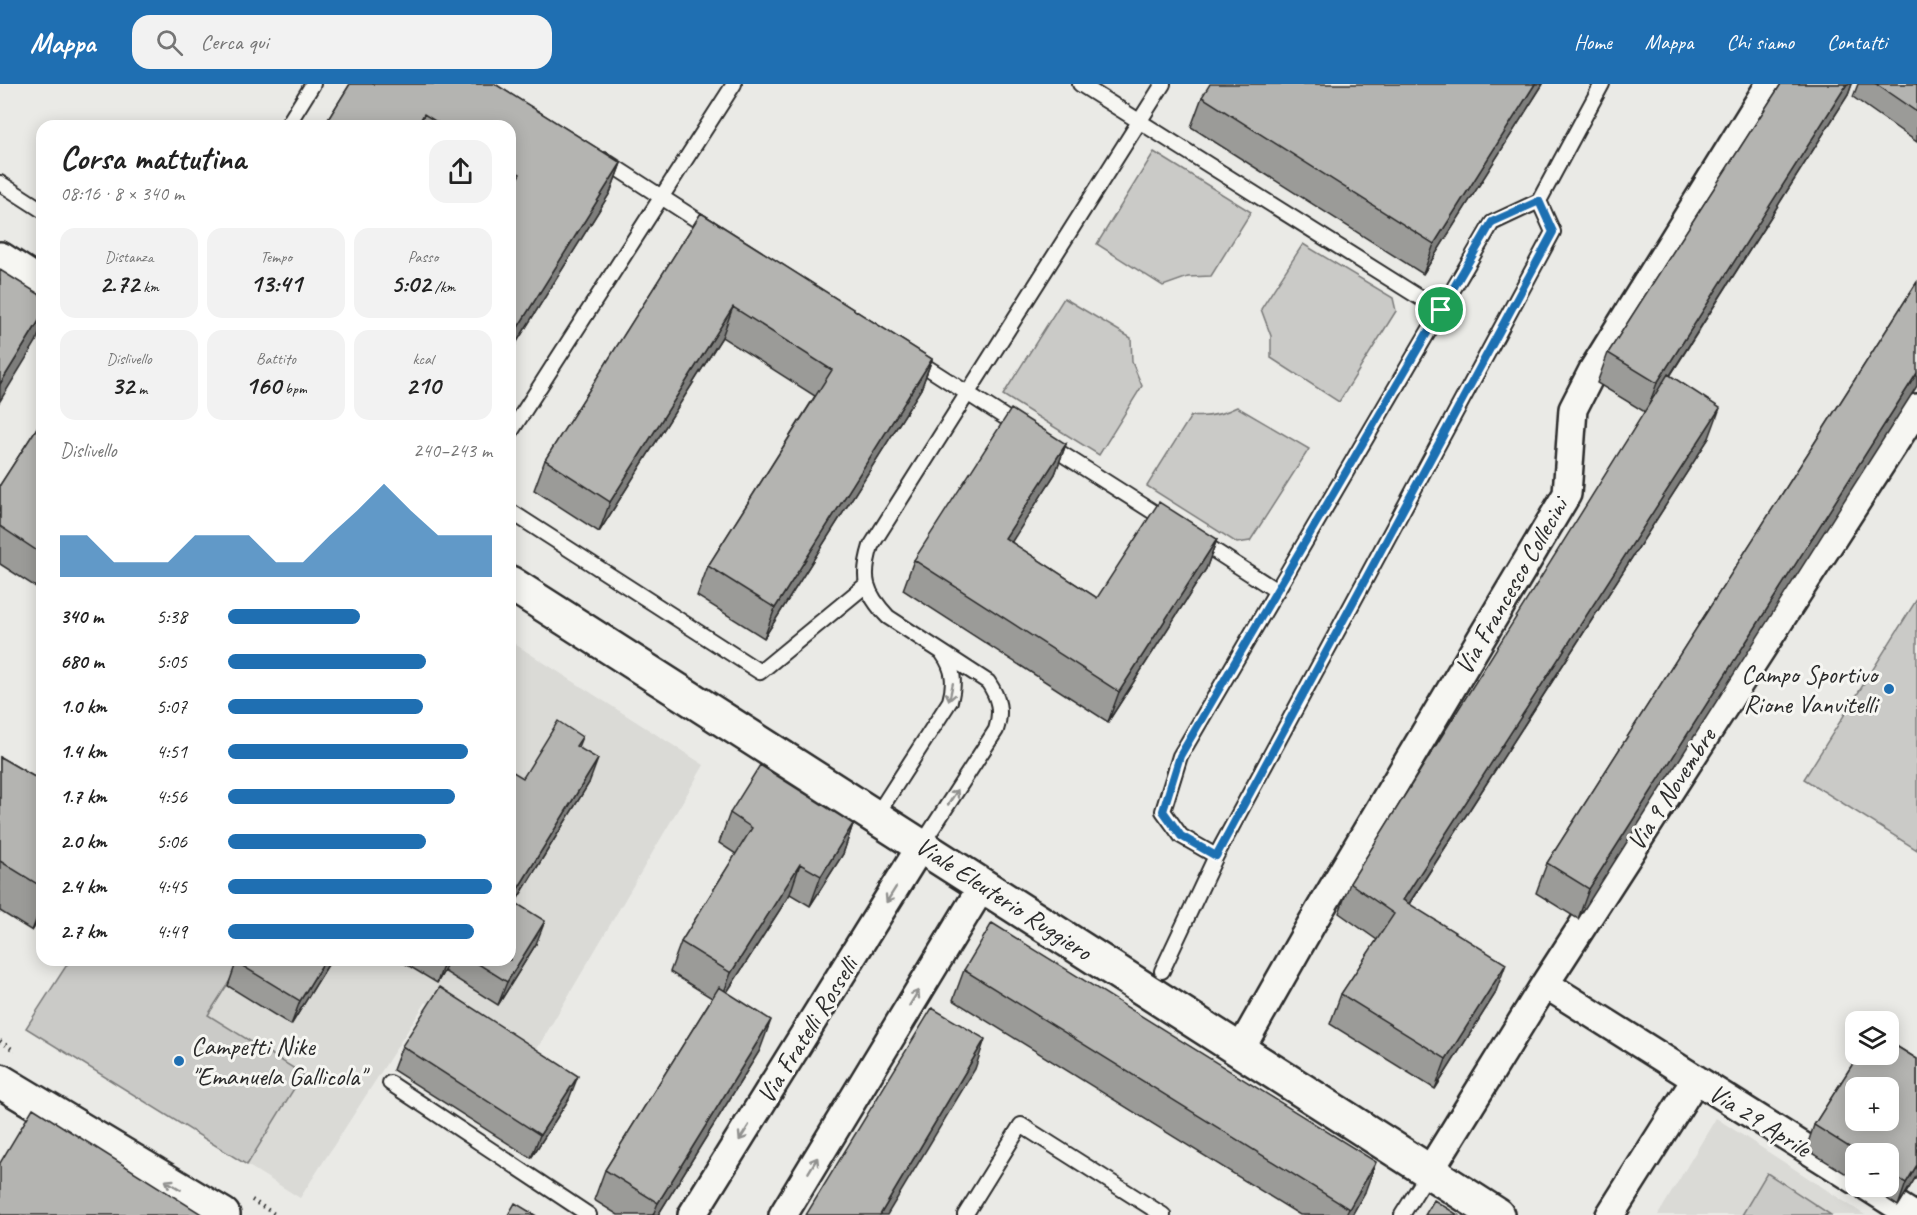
<!DOCTYPE html>
<html lang="it">
<meta charset="utf-8">
<style>
:root{--surface:#fff;--page:#f2f2f2;--text:#222;--muted:#767676;--accent:#1f6fb2}
body{margin:0;font-family:Caveat,sans-serif;background:var(--page);color:var(--text);height:100vh;display:flex;flex-direction:column;font-size:22px;white-space:nowrap}
*{box-sizing:border-box;margin:0}
p{font-size:20px;color:var(--muted)}
.icon{flex:none;width:33px;height:33px;fill:none;stroke:currentColor;stroke-width:2;stroke-linecap:round;stroke-linejoin:round}
.map{position:relative;flex:1;overflow:hidden}
.side{position:absolute;left:36px;top:36px;width:480px;height:846px;display:flex;flex-direction:column;background:var(--surface);border-radius:18px;box-shadow:0 3px 15px #0003}
.side>*{flex:none}
.tools{position:absolute;left:1845px;top:927px;display:grid;gap:12px}
.tools a{display:grid;place-items:center;width:54px;height:54px;border-radius:12px;background:var(--surface);box-shadow:0 3px 15px #0003;font-size:30px}
.pin{position:absolute;display:grid;place-items:center;width:51px;height:51px;color:#fff;margin:-26px;border:3px solid #fff;border-radius:50%;box-shadow:0 2px 6px #0007}
.round{display:grid;place-items:center;flex:none;width:63px;height:63px;border-radius:18px;background:var(--page)}
.summary{display:flex;align-items:center;justify-content:space-between;height:102px;padding:0 24px}
h1{font-size:33px;font-weight:700;line-height:45px}
.metrics{display:grid;grid-template-columns:repeat(3,1fr);gap:9px;height:102px;padding:6px 24px}
.metrics div{display:grid;align-content:center;border-radius:15px;background:var(--page);text-align:center}
.metrics b{font-size:26px;font-weight:700}
.metrics small{font-size:16px;font-weight:400}
.metrics p{font-size:16px}
.chart{height:168px;padding:12px 24px}
.chart p{display:flex;justify-content:space-between}
.chart svg{width:100%;height:108px;margin-top:6px;fill:var(--accent);opacity:.7}
ul{padding:0 24px;list-style:none;font-size:20px}
li{display:grid;grid-template-columns:96px 72px 1fr;align-items:center;height:45px}
li i{height:15px;border-radius:8px;background:var(--accent)}
header{display:flex;align-items:center;gap:36px;box-sizing:border-box;height:84px;padding:0 30px;background:var(--accent);color:#fff}
header strong{font-size:28px}
nav{display:flex;gap:33px;margin-inline-start:auto;font-size:21px}
.search{width:420px;height:54px;background:var(--page);display:flex;align-items:center;gap:15px;box-sizing:border-box;padding:0 21px;border-radius:18px;color:var(--muted);font-size:22px}
.map>svg:first-child{display:block}
.built{fill:#dadad6}
.green{fill:#cacac7;stroke:#7a7a79;stroke-width:1.5}
.lines{fill:none;stroke-linecap:round;stroke-linejoin:round}
.service-casing{stroke:#2b2b2b;stroke-width:18}
.minor-casing{stroke:#2b2b2b;stroke-width:32}
.tertiary-casing{stroke:#2b2b2b;stroke-width:38}
.path{stroke:#2b2b2b;stroke-width:4;stroke-dasharray:1.5 4.5;stroke-linecap:butt}
.service{stroke:#f6f6f2;stroke-width:14}
.minor{stroke:#f6f6f2;stroke-width:27}
.tertiary{stroke:#f6f6f2;stroke-width:33}
.wall{fill:#9b9b98;stroke:#2b2b2b;stroke-width:1.5;fill-rule:evenodd}
.shaded-wall{fill:#7e7e7c;stroke:#2b2b2b;stroke-width:1.5}
.building{fill:#b4b4b1;stroke:#2b2b2b;stroke-width:1.5;fill-rule:evenodd}
.oneway{stroke:#90908e}
.route-casing{stroke:#fff;stroke-width:12}
.route{stroke:#1f6fb2;stroke-width:8}
.poi-dot{fill:#1f6fb2;stroke:#f6f6f2;stroke-width:2}
.labels{text-anchor:middle;stroke-width:6;stroke-linejoin:round;paint-order:stroke}
.street-label{font-size:26px;fill:#2b2b2b;stroke:#f6f6f2}
.poi-label{font-size:26px;fill:#2b2b2b;stroke:#f6f6f2;text-anchor:end}
</style>
<header>
<strong>Mappa</strong>
<div class="search"><svg class="icon" aria-label="search" viewBox="0 0 24 24"><circle cx="10" cy="10" r="6"/><path d="M15 15l6 6"/></svg>Cerca qui</div>
<nav><a>Home</a><a>Mappa</a><a>Chi siamo</a><a>Contatti</a></nav>
</header>
<div class="map">
<svg width="1917" height="1131" viewBox="0 0 1917 1131">
<rect width="100%" height="100%" fill="#eaeae6"/>
<filter id="ink" filterUnits="userSpaceOnUse"><feTurbulence type="fractalNoise" baseFrequency=".0167" numOctaves="2"/><feDisplacementMap in="SourceGraphic" scale="12" xChannelSelector="R" yChannelSelector="G"/><feConvolveMatrix kernelMatrix="1 2 1 2 8 2 1 2 1" color-interpolation-filters="sRGB"/></filter>
<g filter="url(#ink)">
<path class="built" d="M510,557L704,681L527,982L426,918L300,1114L247,1081L303,990L208,931L243,876H510Z
M1716,1034L1865,1131H1658Z"/>
<path class="green" d="M1154,68L1251,128L1211,192L1188,193L1163,202L1097,160Z
M1303,160L1393,214L1396,227L1339,318L1271,274V252L1261,225Z
M1064,214L1131,254L1132,278L1142,302L1099,371L1003,311Z
M1237,323L1309,365L1250,457L1237,459L1147,402L1191,332C1207,334 1223,330 1237,323Z
M1917,515V766L1804,695Z
M70,876H243L208,931L303,990L247,1081L26,944Z
M1767,1089L1831,1131H1742Z"/>
<g class="lines">
<defs>
<path id="service" d="M1080,0L1441,227
M287,42L313,0
M604,76L711,145
M0,99L42,126
M1539,117L1553,148L1216,772L1181,752L1163,727L1180,672L1492,139L1539,117L1602,0
M914,275L1020,343
M510,349L734,0
M1048,361L1166,436
M510,427L760,588L867,500
M1198,456L1277,507
M876,732L950,617C955,599 954,585 943,570
M921,762L996,646C1002,627 999,614 988,598L888,533C865,509 861,494 871,462L1163,0
M1162,887L1216,772
M390,999L589,1131
M965,1131L1021,1041L1163,1131
M1402,1131L1429,1088"/>
<path id="minor" d="M1545,900L1856,1096
M1240,966L1312,839L1567,410L1573,325L1594,284L1770,0
M1429,1088L1545,900L1917,324
M1868,1103L1912,1131
M692,1131L921,762
M783,1131L983,801
M1610,1131L1696,995"/>
<path id="tertiary" d="M0,175L42,202
M510,499L1497,1131
M0,997L223,1131"/>
</defs>
<use href="#service" class="service-casing"/>
<use href="#minor" class="minor-casing"/>
<use href="#tertiary" class="tertiary-casing"/>
<path class="path" d="M0,957L15,967
M252,1116L276,1131"/>
<use href="#service" class="service"/>
<use href="#minor" class="minor"/>
<use href="#tertiary" class="tertiary"/>
</g>
<path class="wall" d="M350,0H495L621,79L610,109L510,269V42H324Z
M1543,0L1423,190L1191,43L1202,13Z
M1781,0H1852L1848,11L1670,292L1709,354L1409,820L1495,910L1435,1005L1330,940L1341,910L1377,856L1339,829L1350,799L1645,328L1597,299L1608,269Z
M1858,0H1917V58L1853,13Z
M701,129L932,275L921,305L764,554L697,512L708,482L815,312L722,253L599,448L534,406L545,376Z
M1917,198L1578,835L1536,809L1547,779Z
M42,336V507L0,480V401Z
M1066,360L1055,390L1011,458L1097,514L1217,455L1206,485L1108,638L903,506L914,476Z
M582,653L578,663L589,699L515,819L536,860L498,921L444,887L437,899L399,876H510L523,694Z
M0,673L38,695L42,688V831L32,847L0,827Z
M730,729L853,740L843,770L810,822L790,810L727,908L760,966L658,1131H618L594,1116L605,1086L712,914L670,888L681,858L736,770L719,759Z
M237,876H331L291,941L228,902Z
M964,886L1365,1108L1352,1131H1300L953,916Z
M1888,957L1917,975V1091L1898,1122L1867,1102H1888V1070H1856V1096L1806,1065L1814,1041L1859,970H1888ZM1856,1004H1888V1036H1856Z
M402,962L569,1015L531,1074L393,986Z"/>
<path class="shaded-wall" d="M1535,0H1543L1423,190L1434,160Z
M1847,0H1852L1848,11L1646,329L1657,299Z
M424,30L420,42H417Z
M621,79L610,109L510,269V256Z
M733,223L722,253L599,448L610,418Z
M42,232V242L36,258L0,317V300Z
M932,275L921,305L764,554L775,524Z
M1917,289V302L1578,835L1589,805Z
M1720,324L1709,354L1392,846L1403,816Z
M1066,360L1055,390L995,484L1005,454Z
M1217,455L1206,485L1108,638L1119,608Z
M598,675L589,699L510,827L511,816Z
M853,740L843,770L810,822L821,792Z
M800,780L790,810L720,919L731,889Z
M42,820V831L32,847Z
M545,837L536,860L498,921L507,898Z
M325,876H331L291,941L300,917Z
M445,876H448L444,887L437,899Z
M1506,880L1495,910L1435,1005L1446,975Z
M771,936L760,966L658,1131H653L658,1119Z
M985,955L975,985L887,1131H880Z
M578,992L569,1015L531,1074L540,1051Z
M1376,1078L1365,1108L1352,1131H1346L1349,1125Z
M1917,1081V1091L1898,1122L1906,1099Z"/>
<path class="building" d="M350,0H495L621,79L510,256V106L520,90L510,84V42H443L424,30L417,42H324Z
M1210,0H1535L1434,160L1202,13Z
M1781,0H1847L1657,299L1608,269Z
M1876,0H1917V28Z
M701,129L932,275L775,524L708,482L832,286L733,223L610,418L545,376Z
M0,186L42,212V232L0,300Z
M1917,198V289L1589,805L1547,779Z
M1668,290L1720,324L1403,816L1506,880L1446,975L1341,910L1394,830L1350,799Z
M1011,325L1066,360L1005,454L1097,514L1159,418L1217,455L1119,608L914,476Z
M42,336V470L0,442V401Z
M558,637L582,653L576,662L598,675L511,816L545,837L507,898L472,876H510V686L523,694Z
M0,673L38,695L42,688V803L0,777Z
M760,681L853,740L821,792L800,780L731,889L681,858L752,744L730,729Z
M992,839L1376,1078L1349,1125L964,886Z
M237,876H325L300,917L236,878Z
M440,903L578,992L540,1051L402,962Z
M719,903L771,936L658,1119L605,1086Z
M932,924L985,955L880,1131H806Z
M1888,957L1917,975V1081L1906,1099L1888,1088V1070H1860L1814,1041L1859,970H1888ZM1856,1004H1888V1036H1856Z
M33,1024L203,1131H0V1079Z
M1434,1116L1458,1131H1425Z
M515,1119L535,1131H508Z"/>
<defs><path id="oneway-shaft" d="M-6 0H5M1.5-3L5.5 0L1.5 3" fill="none" stroke-width="1.6" stroke-linecap="round" stroke-linejoin="round" transform="scale(1.5)"/></defs>
<g class="oneway">
<use href="#oneway-shaft" transform="translate(951 608) rotate(102)"/>
<use href="#oneway-shaft" transform="translate(953 713) rotate(-57)"/>
<use href="#oneway-shaft" transform="translate(891 811) rotate(122)"/>
<use href="#oneway-shaft" transform="translate(914 914) rotate(-59)"/>
<use href="#oneway-shaft" transform="translate(744 1049) rotate(122)"/>
<use href="#oneway-shaft" transform="translate(813 1081) rotate(-59)"/>
<use href="#oneway-shaft" transform="translate(173 1101) rotate(-149)"/>
</g>
</g>
<g class="lines" filter="url(#ink)">
<defs>
<path id="route" d="M1539,117L1553,148L1216,772L1181,752L1163,727L1180,672L1492,138Z"/>
</defs>
<use href="#route" class="route-casing"/>
<use href="#route" class="route"/>
</g>
<g class="poi-dot">
<circle cx="1889" cy="605" r="6"/>
<circle cx="179" cy="977" r="6"/>
</g>
<g class="labels">
<g class="street-label">
<text transform="translate(1511 502) rotate(-60)" y="9">Via Francesco Collecini</text>
<text transform="translate(1671 705) rotate(-57)" y="9">Via 9 Novembre</text>
<text transform="translate(1004 814) rotate(33)" y="9">Viale Eleuterio Ruggiero</text>
<text transform="translate(807 946) rotate(-58)" y="9">Via Fratelli Rosselli</text>
<text transform="translate(1760 1036) rotate(32)" y="9">Via 29 Aprile</text>
</g>
<g class="poi-label">
<text x="1877" y="599">Campo Sportivo<tspan x="1877" dy="30">Rione Vanvitelli</tspan></text>
<text x="191" y="971" text-anchor="start">Campetti Nike<tspan x="191" dy="30">"Emanuela Gallicola"</tspan></text>
</g>
</g>
</svg>
<div class="tools">
<a><svg class="icon" aria-label="layers" viewBox="0 0 24 24"><path d="M12 4l9 5-9 5-9-5zM3 14l9 5 9-5"/></svg></a>
<a>+</a>
<a>−</a>
</div>
<div class="pin" style="left:1441px;top:226px;background:#1e9e55"><svg class="icon" aria-label="arrive" viewBox="0 0 24 24"><path d="M6 21V4h12l-3 4 3 4H6"/></svg></div>
<section class="side">
<div class="summary"><div><h1>Corsa mattutina</h1><p>08:16 · 8 × 340 m</p></div><a class="round"><svg class="icon" aria-label="share" viewBox="0 0 24 24"><path d="M12 15V3M7 8l5-5 5 5M5 13v7h14v-7"/></svg></a></div>
<div class="metrics">
<div><p>Distanza</p><b>2.72<small> km</small></b></div>
<div><p>Tempo</p><b>13:41</b></div>
<div><p>Passo</p><b>5:02<small> /km</small></b></div>
</div>
<div class="metrics">
<div><p>Dislivello</p><b>32<small> m</small></b></div>
<div><p>Battito</p><b>160<small> bpm</small></b></div>
<div><p>kcal</p><b>210</b></div>
</div>
<div class="chart"><p><span>Dislivello</span>240–243 m</p>
<svg viewBox="0 0 160 44" preserveAspectRatio="none"><path d="M0 44V27L10 27L20 38L30 38L40 38L50 27L60 27L70 27L80 38L90 38L100 27L110 17L120 6L130 17L140 27L150 27L160 27V44z"/></svg>
</div>
<ul>
<li><b>340 m</b>5:38<i style="width:50%"></i></li>
<li><b>680 m</b>5:05<i style="width:75%"></i></li>
<li><b>1.0 km</b>5:07<i style="width:74%"></i></li>
<li><b>1.4 km</b>4:51<i style="width:91%"></i></li>
<li><b>1.7 km</b>4:56<i style="width:86%"></i></li>
<li><b>2.0 km</b>5:06<i style="width:75%"></i></li>
<li><b>2.4 km</b>4:45<i style="width:100%"></i></li>
<li><b>2.7 km</b>4:49<i style="width:93%"></i></li>
</ul>
</section>
</div>
